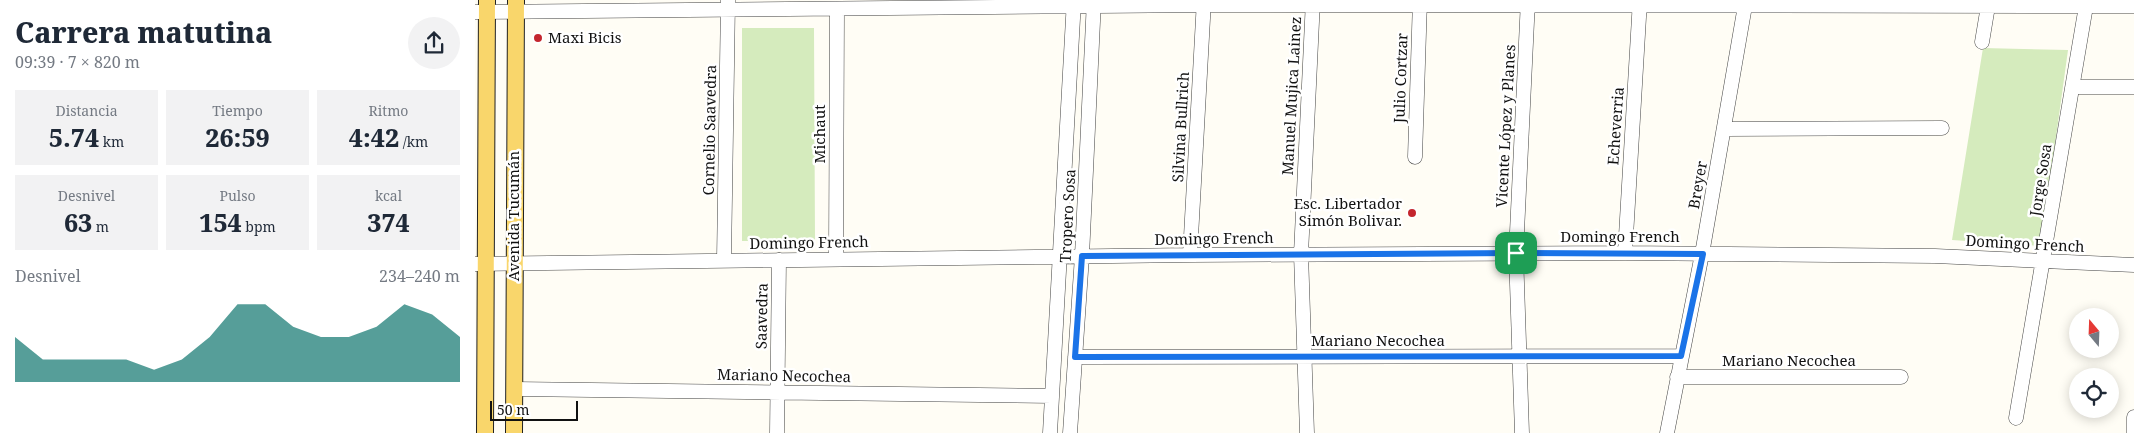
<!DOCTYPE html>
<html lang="es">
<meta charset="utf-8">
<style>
:root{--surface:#fff;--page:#f2f2f3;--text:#1f2937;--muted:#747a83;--accent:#0f766e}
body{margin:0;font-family:"Noto Serif",serif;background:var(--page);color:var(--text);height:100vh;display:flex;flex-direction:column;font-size:19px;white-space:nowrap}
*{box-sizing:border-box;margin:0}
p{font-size:16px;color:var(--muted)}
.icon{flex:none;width:28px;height:28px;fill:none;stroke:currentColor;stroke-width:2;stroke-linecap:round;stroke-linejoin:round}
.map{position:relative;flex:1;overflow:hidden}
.drawer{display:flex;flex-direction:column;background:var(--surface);width:475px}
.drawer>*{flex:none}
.needle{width:32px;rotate:341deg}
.fabs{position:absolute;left:1594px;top:308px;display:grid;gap:10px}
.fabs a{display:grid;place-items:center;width:50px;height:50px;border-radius:50%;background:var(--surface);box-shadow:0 2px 12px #0003;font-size:25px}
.scale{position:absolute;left:15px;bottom:12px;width:88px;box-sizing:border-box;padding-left:5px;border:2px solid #111;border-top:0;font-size:14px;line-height:18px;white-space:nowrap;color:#111;-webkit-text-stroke:4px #fff;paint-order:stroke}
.pin{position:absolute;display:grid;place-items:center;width:42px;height:42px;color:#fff;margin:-21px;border-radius:10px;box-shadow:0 2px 8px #0006}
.round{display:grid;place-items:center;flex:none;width:52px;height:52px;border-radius:26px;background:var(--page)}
.head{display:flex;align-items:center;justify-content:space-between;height:85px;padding:0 15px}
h1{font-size:28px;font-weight:800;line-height:38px}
.stats{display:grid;grid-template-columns:repeat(3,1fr);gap:8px;height:85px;padding:5px 15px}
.stats div{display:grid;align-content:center;border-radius:0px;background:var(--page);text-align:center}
.stats b{font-size:25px;font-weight:800}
.stats small{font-size:14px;font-weight:400}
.stats p{font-size:14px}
.chart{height:140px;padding:10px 15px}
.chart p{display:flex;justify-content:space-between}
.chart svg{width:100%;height:90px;margin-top:5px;fill:var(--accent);opacity:.7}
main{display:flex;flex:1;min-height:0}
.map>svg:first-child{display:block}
.green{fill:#d5ebbd}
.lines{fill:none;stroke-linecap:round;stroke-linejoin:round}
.minor-casing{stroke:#444;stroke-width:15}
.major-casing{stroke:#222;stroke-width:18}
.minor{stroke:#fff;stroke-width:14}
.major{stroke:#f9d66b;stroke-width:16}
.route-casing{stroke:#fff;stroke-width:10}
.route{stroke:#1a73e8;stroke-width:6}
.poi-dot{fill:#c4262e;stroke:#fff;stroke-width:2}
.labels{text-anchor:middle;stroke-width:5;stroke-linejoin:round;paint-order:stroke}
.poi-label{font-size:15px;fill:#111;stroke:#fff;text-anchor:start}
.street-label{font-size:15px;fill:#111;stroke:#fff}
</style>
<main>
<section class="drawer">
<div class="head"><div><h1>Carrera matutina</h1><p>09:39 · 7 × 820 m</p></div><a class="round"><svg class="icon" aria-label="share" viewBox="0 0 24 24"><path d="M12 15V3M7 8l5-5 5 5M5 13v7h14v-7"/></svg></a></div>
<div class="stats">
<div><p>Distancia</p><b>5.74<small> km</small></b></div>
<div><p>Tiempo</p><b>26:59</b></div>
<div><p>Ritmo</p><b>4:42<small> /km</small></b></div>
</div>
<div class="stats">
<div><p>Desnivel</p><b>63<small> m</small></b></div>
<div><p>Pulso</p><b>154<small> bpm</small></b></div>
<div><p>kcal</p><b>374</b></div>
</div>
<div class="chart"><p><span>Desnivel</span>234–240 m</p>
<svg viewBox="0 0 160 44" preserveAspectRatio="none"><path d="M0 44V22L10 33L20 33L30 33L40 33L50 38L60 33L70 22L80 6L90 6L100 17L110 22L120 22L130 17L140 6L150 11L160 22V44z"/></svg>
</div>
</section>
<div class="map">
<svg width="1659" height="433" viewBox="0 0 1659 433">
<rect width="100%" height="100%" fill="#fffdf5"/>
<path class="green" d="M267,28H339L340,241H267Z
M1508,48L1593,50L1566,246L1477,240Z"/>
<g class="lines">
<defs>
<path id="minor" d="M0,12L729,5L1659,6
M1507,42L1514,0
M1598,87H1659
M1249,129L1467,128
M940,157L945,0
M1150,253L1165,0
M715,255L729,0
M361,259L362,9
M249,260L253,1
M0,264L715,255L1150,253L1460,256L1659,265
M600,357L1206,356
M1202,377H1426
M40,389L577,396
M1541,418L1611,6
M302,433L304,260
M575,433L599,0
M595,433L607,256L619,0
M832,433L826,254L838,0
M1047,433L1041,253L1053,0
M1192,433L1227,254L1271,0
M1659,433V417"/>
<path id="major" d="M10,433L12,0
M39,433L41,0"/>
</defs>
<use href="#minor" class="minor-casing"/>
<use href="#major" class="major-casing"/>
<use href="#minor" class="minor"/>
<use href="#major" class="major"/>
</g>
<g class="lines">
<defs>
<path id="route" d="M1041,253L1228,254L1206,356L600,357L607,256Z"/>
</defs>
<use href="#route" class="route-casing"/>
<use href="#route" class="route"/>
</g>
<g class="poi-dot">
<circle cx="63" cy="38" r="5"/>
<circle cx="937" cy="213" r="5"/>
</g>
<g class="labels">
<g class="poi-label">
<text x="73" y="43">Maxi Bicis</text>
<text x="927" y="209" text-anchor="end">Esc. Libertador<tspan x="927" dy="17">Simón Bolivar.</tspan></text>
</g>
<g class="street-label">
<text transform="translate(926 78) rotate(-88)" y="5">Julio Cortzar</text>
<text transform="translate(817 96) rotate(-87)" y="5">Manuel Mujica Lainez</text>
<text transform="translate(1031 126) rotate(-87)" y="5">Vicente López y Planes</text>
<text transform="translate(1141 126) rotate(-86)" y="5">Echeverria</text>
<text transform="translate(706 127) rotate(-87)" y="5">Silvina Bullrich</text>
<text transform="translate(235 130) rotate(-89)" y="5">Cornelio Saavedra</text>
<text transform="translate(345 134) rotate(-90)" y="5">Michaut</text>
<text transform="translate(1566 180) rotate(-81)" y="5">Jorge Sosa</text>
<text transform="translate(1223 185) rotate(-80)" y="5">Breyer</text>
<text transform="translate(39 216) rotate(-90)" y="5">Avenida Tucumán</text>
<text transform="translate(593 216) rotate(-87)" y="5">Tropero Sosa</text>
<text x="1145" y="242">Domingo French</text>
<text transform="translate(739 239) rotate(-1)" y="5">Domingo French</text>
<text transform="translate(334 243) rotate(-1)" y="5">Domingo French</text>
<text transform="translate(1550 244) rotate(3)" y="5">Domingo French</text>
<text transform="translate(287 316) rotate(-89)" y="5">Saavedra</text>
<text x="903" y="346">Mariano Necochea</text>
<text x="1314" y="366">Mariano Necochea</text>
<text transform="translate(309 376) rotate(1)" y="5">Mariano Necochea</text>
</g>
</g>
</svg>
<div class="fabs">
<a><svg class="needle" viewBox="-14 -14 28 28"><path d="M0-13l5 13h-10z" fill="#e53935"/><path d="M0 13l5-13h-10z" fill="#747a83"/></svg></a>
<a><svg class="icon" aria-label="locate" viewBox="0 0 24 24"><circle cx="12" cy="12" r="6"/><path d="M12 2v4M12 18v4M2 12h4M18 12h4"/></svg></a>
</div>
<div class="scale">50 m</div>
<div class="pin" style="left:1041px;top:253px;background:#1e9e55"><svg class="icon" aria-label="arrive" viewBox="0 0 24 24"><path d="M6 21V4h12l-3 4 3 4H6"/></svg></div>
</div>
</main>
